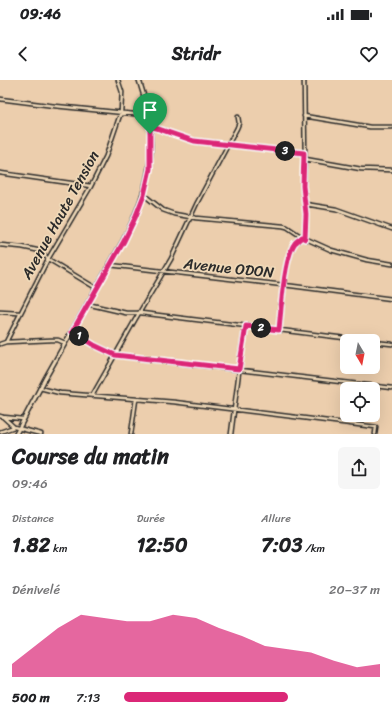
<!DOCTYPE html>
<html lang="fr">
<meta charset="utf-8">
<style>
:root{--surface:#fff;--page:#f6f6f6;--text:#202124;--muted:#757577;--accent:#db2777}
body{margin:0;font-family:Sriracha,sans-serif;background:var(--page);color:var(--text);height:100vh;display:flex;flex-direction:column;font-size:15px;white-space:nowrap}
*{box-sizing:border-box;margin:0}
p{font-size:13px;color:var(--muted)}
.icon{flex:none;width:22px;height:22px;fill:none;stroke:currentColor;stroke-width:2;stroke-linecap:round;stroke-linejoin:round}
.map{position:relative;height:354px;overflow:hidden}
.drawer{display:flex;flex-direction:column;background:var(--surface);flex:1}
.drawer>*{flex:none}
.needle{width:26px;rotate:170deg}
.controls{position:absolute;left:340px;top:254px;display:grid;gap:8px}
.controls a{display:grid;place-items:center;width:40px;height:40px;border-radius:6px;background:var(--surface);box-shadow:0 4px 16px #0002;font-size:20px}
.pin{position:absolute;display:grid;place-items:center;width:34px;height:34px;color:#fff;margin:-41px -17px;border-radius:50% 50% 50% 0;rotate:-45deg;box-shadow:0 0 4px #0007}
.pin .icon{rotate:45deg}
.km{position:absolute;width:20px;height:20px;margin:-10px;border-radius:50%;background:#222;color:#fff;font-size:11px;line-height:20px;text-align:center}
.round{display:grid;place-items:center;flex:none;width:42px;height:42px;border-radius:6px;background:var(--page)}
.summary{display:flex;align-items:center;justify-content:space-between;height:68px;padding:0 12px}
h1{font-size:22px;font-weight:700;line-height:30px}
.stats{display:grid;grid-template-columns:repeat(3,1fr);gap:6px;height:68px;padding:4px 12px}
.stats div{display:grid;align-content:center}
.stats b{font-size:20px;font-weight:700}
.stats small{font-size:11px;font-weight:400}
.stats p{font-size:11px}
.chart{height:112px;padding:8px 12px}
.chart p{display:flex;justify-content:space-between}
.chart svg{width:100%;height:72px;margin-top:4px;fill:var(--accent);opacity:.7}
ul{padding:0 12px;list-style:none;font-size:13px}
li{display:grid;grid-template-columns:64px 48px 1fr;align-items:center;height:30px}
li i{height:10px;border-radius:5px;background:var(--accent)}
.status{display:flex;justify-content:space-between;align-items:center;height:28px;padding:0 20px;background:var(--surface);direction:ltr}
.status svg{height:11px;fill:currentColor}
header{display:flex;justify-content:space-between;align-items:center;height:52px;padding:0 12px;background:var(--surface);font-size:18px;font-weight:700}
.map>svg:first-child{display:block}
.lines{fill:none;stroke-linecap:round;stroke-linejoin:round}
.minor-casing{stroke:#2b2b2b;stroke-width:5.5}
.tertiary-casing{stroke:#2b2b2b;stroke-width:6}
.minor{stroke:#efd8b7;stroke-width:2.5}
.tertiary{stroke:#efd8b7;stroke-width:3}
.route-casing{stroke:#fff;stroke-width:8}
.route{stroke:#db2777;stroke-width:5}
.labels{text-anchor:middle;stroke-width:3.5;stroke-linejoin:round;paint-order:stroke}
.street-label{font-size:15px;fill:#2b2b2b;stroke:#efd8b7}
</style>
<div class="status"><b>09:46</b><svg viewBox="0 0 49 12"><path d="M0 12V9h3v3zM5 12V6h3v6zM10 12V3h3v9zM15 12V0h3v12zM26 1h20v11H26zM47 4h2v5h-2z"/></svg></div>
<header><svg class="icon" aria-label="back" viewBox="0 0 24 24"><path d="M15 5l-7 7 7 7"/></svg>Stridr<svg class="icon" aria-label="heart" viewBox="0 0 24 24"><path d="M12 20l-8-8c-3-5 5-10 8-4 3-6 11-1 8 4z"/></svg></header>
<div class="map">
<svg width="392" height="354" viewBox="0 0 392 354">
<rect width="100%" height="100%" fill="#eccead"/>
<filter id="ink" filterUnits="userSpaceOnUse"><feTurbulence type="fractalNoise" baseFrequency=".025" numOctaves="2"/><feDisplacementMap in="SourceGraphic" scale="8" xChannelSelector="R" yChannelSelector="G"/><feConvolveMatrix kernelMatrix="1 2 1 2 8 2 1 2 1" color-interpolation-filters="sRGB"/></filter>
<g filter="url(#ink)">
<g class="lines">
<defs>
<path id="minor" d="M304,0L305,79L303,107L306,133L305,159
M0,19L55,26L134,34L141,32L147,29
M304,36L370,47H392
M150,46L194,61L304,73
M305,79L361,89L392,90
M0,93L91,106
M144,115L163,130L174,134L196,138L283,146L287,147L302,157L331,170L367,180L392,184
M305,124L336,129L392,149
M0,165L22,167L41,171L48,179L96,208
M110,185L292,206L392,219
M87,224L126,233H141L369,261
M0,232L19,233
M279,250C281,230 284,177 295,163C297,161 300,159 302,157
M72,252L94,265L115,275L392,308
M6,262L48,179L91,106L106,76L121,32L122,12L118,0
M373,262L392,264
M0,264L6,262L51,260H58L65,263
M40,308L60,313L174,322L376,347L375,354
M92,316L135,240L171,179L197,123L237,48L239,43L238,37
M0,336L3,337L23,339
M3,337L14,347L41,354
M0,352L14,347
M131,354L136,319
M231,354L242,268L246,246"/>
<path id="tertiary" d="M16,354L46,297L123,161C152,105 160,61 139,0"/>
</defs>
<use href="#minor" class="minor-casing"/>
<use href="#tertiary" class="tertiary-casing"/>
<use href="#minor" class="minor"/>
<use href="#tertiary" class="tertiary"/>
</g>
</g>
<g class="lines" filter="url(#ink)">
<defs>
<path id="route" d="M150,46L194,61L304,73L303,106L306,134L305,159L302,157C300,159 297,161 295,163C284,177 281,230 279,250L246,246L239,289L115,275L94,265L72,252L124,161L135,138L144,115L150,89Z"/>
</defs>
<use href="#route" class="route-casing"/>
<use href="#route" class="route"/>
</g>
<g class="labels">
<g class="street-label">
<text transform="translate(60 135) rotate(-61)" y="5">Avenue Haute Tension</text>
<text transform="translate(229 188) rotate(6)" y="5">Avenue ODON</text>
</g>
</g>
</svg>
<div class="controls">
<a><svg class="needle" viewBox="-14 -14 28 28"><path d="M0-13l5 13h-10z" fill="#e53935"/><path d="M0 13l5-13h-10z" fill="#757577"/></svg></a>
<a><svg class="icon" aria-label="locate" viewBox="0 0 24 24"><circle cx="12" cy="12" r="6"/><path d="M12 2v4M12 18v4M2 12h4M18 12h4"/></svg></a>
</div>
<div class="pin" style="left:150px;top:54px;background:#1e9e55"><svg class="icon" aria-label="arrive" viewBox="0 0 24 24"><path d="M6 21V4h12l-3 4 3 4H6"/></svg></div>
<b class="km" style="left:79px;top:256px">1</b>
<b class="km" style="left:261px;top:248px">2</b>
<b class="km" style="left:285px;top:71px">3</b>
</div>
<section class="drawer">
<div class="summary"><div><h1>Course du matin</h1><p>09:46</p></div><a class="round"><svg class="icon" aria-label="share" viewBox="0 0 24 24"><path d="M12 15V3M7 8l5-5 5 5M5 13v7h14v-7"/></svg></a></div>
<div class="stats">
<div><p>Distance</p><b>1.82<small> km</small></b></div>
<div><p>Durée</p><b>12:50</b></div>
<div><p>Allure</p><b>7:03<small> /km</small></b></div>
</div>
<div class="chart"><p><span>Dénivelé</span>20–37 m</p>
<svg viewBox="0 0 160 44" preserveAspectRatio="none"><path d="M0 44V36L10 25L20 14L30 6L40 8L50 10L60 10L70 6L80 8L90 14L100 19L110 25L120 27L130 29L140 34L150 38L160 36V44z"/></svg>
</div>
<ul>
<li><b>500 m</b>7:13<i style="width:64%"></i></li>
</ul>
</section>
